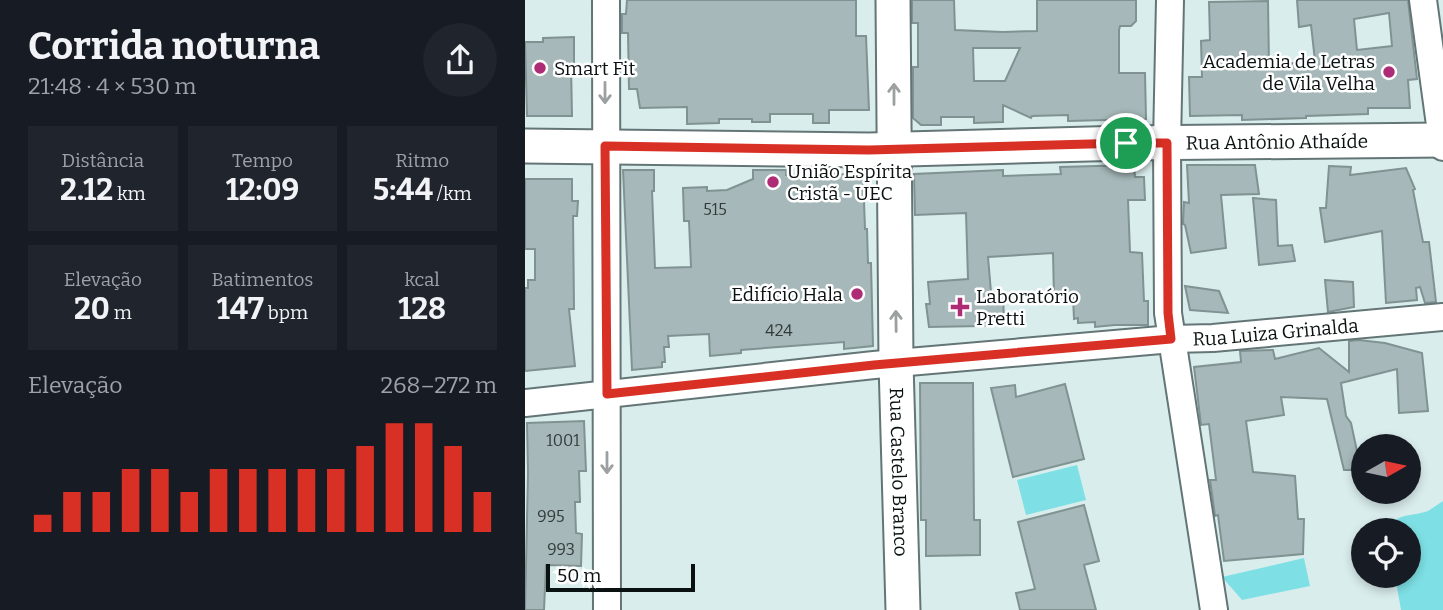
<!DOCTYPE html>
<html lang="pt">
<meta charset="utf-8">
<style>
:root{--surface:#171b24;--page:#20242c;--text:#f1f3f6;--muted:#9ea1a6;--accent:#d93025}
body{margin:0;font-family:Bitter,serif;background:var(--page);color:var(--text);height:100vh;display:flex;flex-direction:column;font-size:26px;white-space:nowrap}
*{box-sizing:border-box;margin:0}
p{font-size:23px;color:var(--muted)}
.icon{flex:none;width:38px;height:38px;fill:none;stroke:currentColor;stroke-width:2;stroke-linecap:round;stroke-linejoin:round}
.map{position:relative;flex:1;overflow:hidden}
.sheet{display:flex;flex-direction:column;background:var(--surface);width:525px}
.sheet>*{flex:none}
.needle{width:46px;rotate:81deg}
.controls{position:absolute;left:826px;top:434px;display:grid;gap:14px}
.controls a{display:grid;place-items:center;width:70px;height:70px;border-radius:50%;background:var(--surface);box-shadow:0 4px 10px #0003;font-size:35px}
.scale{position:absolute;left:21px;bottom:18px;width:149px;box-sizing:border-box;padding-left:7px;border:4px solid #0a1111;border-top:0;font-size:19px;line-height:24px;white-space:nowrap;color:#0a1111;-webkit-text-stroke:5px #fff;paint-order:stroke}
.pin{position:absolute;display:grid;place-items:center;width:60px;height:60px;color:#fff;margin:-30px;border:4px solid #fff;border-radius:50%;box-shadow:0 2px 7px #0007}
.round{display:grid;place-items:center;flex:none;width:74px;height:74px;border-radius:37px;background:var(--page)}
.headline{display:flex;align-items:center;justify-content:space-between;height:119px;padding:0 28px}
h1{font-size:38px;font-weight:700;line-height:52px}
.metrics{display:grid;grid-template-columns:repeat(3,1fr);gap:10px;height:119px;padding:7px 28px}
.metrics div{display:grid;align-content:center;border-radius:0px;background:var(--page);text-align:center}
.metrics b{font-size:30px;font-weight:700}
.metrics small{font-size:19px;font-weight:400}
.metrics p{font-size:19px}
.chart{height:196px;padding:14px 28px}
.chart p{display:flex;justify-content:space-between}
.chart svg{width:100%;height:126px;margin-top:7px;stroke:var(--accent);stroke-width:6}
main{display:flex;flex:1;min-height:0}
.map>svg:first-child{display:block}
.green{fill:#7ee0e5}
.building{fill:#a6b8b9;stroke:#809292;stroke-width:2;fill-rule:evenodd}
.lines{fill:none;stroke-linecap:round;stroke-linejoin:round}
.minor-casing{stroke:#647576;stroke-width:30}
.major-casing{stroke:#647576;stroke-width:37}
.minor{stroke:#fff;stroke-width:26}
.major{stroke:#fff;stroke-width:33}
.oneway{stroke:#9da0a0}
.route-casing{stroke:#fff;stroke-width:14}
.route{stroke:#d93025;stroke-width:9}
.poi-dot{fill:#ae2b75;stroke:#fff;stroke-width:2.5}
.labels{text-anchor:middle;stroke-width:5;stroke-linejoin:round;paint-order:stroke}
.number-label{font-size:16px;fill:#313b3b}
.poi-label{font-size:19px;fill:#0a1111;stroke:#fff;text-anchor:start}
.street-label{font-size:19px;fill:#0a1111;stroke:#fff}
</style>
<main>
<section class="sheet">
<div class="headline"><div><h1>Corrida noturna</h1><p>21:48 · 4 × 530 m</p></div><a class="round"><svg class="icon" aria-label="share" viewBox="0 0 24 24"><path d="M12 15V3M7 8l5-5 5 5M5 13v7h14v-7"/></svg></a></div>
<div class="metrics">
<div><p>Distância</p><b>2.12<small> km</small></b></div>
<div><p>Tempo</p><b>12:09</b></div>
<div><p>Ritmo</p><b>5:44<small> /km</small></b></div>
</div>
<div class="metrics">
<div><p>Elevação</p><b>20<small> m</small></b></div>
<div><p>Batimentos</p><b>147<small> bpm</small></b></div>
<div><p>kcal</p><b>128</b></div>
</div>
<div class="chart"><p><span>Elevação</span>268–272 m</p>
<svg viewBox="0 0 160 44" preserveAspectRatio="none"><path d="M5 44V38M15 44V30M25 44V30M35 44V22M45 44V22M55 44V30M65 44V22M75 44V22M85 44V22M95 44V22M105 44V22M115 44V14M125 44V6M135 44V6M145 44V14M155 44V30"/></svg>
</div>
</section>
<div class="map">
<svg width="918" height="610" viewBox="0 0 918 610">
<rect width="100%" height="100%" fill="#daeded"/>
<path class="green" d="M552,465L561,500L501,515L492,480Z
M918,501V610H876L870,576H884V530H863C871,512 886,517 903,511C908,508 913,504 918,501Z
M779,558L785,586L717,600L697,577Z"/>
<path class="building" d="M102,0H331V36H341L344,110H304V123H288V114H245V122H227V119H194V123L162,124V107L115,108L112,89H104L103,33H97V14H101Z
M387,0H429L430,30L478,32L512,31V0H611V21L606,26H595L594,30V73H620L621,119L543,121V115L507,116L506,118L478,105V122L449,123V117H416V125H396L388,118V67H393V23H387ZM448,48H495L480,81H449Z
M772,0H883L892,79L883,80L885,108H843V114L781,116V118L717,120V115L665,116L664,77H677L676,41L685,40L684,2L743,1L744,65L790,61L786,25L774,27ZM864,13L867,46L832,50L829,19Z
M49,37V64H46L47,116H2L0,42H18V38Z
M609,165L610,177H619L620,200H603L605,252L617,253L619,301H623V325H590L570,327V322L553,323V318L549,319L548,297H529L528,253L463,257L466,292H478L479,323L457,326L404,327L401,304H405L403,282L443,279L441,213L390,215L389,174L478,170V176L536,174L535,167Z
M662,165H730L734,194L696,195L701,248L666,253L660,225L658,224L659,202L664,203Z
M804,166L826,167L825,175L881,168L890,189L888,190L898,242H904L911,302L900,303L895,287L891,288L892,300L861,303L857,231L800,242L795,208H801Z
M98,170H129V191H127L130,268L166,267L164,221H159L158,188L182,187V191L202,190L228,179V170H261V175L338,174L340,229H342L343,263H346L348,346L319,349V342L216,350V353L185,356L184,334L143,336L144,347H139L140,362H137V367L107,370Z
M0,179H47V201H53L52,216H48L49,309H44L50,366L0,371V288H3V280H10V249H0Z
M728,198L751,200L753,246L767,245L770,261L734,265Z
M800,280L828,282L829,307L803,312Z
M660,286L694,291L703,313L665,310Z
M834,340L860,343L897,353L903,411L874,413L872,369L816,383L821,416L826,423L836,470H819L802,399L756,397L759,415L721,421L728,472L770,476L773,519H779L778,554L699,561L693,515L690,516L685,480H691L684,424L676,425L669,367L716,362L715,351L748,350L750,359L794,348L824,372V341Z
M395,383H448L449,520H455V555L401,556V520H396Z
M540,384L559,459L488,477L466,388L490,385L491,397Z
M59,421L61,471H54L55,502H50L51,533L57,534L56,566L21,565L19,610H0L3,473L2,423Z
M559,505L574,561L559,565L571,610H495L491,593L510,589L493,522Z"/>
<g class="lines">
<defs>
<g id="minor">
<path d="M81,0L82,610"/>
<path d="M645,0L642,143L643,313L689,610"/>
<path d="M898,0L918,147"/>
<path id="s1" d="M0,403L349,365L647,339L688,338L918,317"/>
</g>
<g id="major">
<path id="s2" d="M368,0L371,363L378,610"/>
<path id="s3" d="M0,146L344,150L601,143L918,140"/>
</g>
</defs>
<use href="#minor" class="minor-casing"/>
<use href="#major" class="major-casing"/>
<use href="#minor" class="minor"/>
<use href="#major" class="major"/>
</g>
<defs><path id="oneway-shaft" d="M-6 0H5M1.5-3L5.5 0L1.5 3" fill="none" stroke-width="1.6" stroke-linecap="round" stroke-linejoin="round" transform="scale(1.75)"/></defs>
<g class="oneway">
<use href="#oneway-shaft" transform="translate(80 93) rotate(90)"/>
<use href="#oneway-shaft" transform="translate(369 94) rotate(-90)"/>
<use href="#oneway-shaft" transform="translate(371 321) rotate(-91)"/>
<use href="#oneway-shaft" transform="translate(82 463) rotate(90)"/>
</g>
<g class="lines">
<defs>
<path id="route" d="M601,143H642L643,313L646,339L349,365L82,394L80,146L344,150Z"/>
</defs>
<use href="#route" class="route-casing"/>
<use href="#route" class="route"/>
</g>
<g class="poi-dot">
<circle cx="15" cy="68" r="7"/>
<circle cx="864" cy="72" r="7"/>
<circle cx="248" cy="182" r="7"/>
<circle cx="332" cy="294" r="7"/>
<path d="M431.5 296.5h7v7h7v7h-7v7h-7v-7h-7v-7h7z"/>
</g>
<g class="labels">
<g class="number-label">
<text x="190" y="215">515</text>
<text x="254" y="336">424</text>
<text x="38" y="446">1001</text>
<text x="26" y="522">995</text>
<text x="36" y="555">993</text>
</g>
<g class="poi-label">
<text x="850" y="68" text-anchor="end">Academia de Letras<tspan x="850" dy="22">de Vila Velha</tspan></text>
<text x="29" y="75">Smart Fit</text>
<text x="262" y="178">União Espírita<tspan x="262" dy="22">Cristã - UEC</tspan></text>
<text x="318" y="301" text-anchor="end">Edifício Hala</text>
<text x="451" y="303">Laboratório<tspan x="451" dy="22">Pretti</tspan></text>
</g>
<g class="street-label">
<text dy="7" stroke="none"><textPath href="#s3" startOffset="752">Rua Antônio Athaíde</textPath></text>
<text dy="7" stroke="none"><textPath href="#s1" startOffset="754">Rua Luiza Grinalda</textPath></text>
<text dy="7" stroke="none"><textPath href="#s2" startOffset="472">Rua Castelo Branco</textPath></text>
</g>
</g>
</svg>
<div class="controls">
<a><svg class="needle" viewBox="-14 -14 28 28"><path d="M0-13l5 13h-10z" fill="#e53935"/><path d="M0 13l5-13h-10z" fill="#9ea1a6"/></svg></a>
<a><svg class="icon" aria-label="locate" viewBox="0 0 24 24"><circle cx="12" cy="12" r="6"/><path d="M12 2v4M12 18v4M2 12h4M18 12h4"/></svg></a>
</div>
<div class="scale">50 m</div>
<div class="pin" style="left:601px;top:143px;background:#1e9e55"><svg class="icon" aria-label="arrive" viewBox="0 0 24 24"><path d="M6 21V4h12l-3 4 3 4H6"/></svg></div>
</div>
</main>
